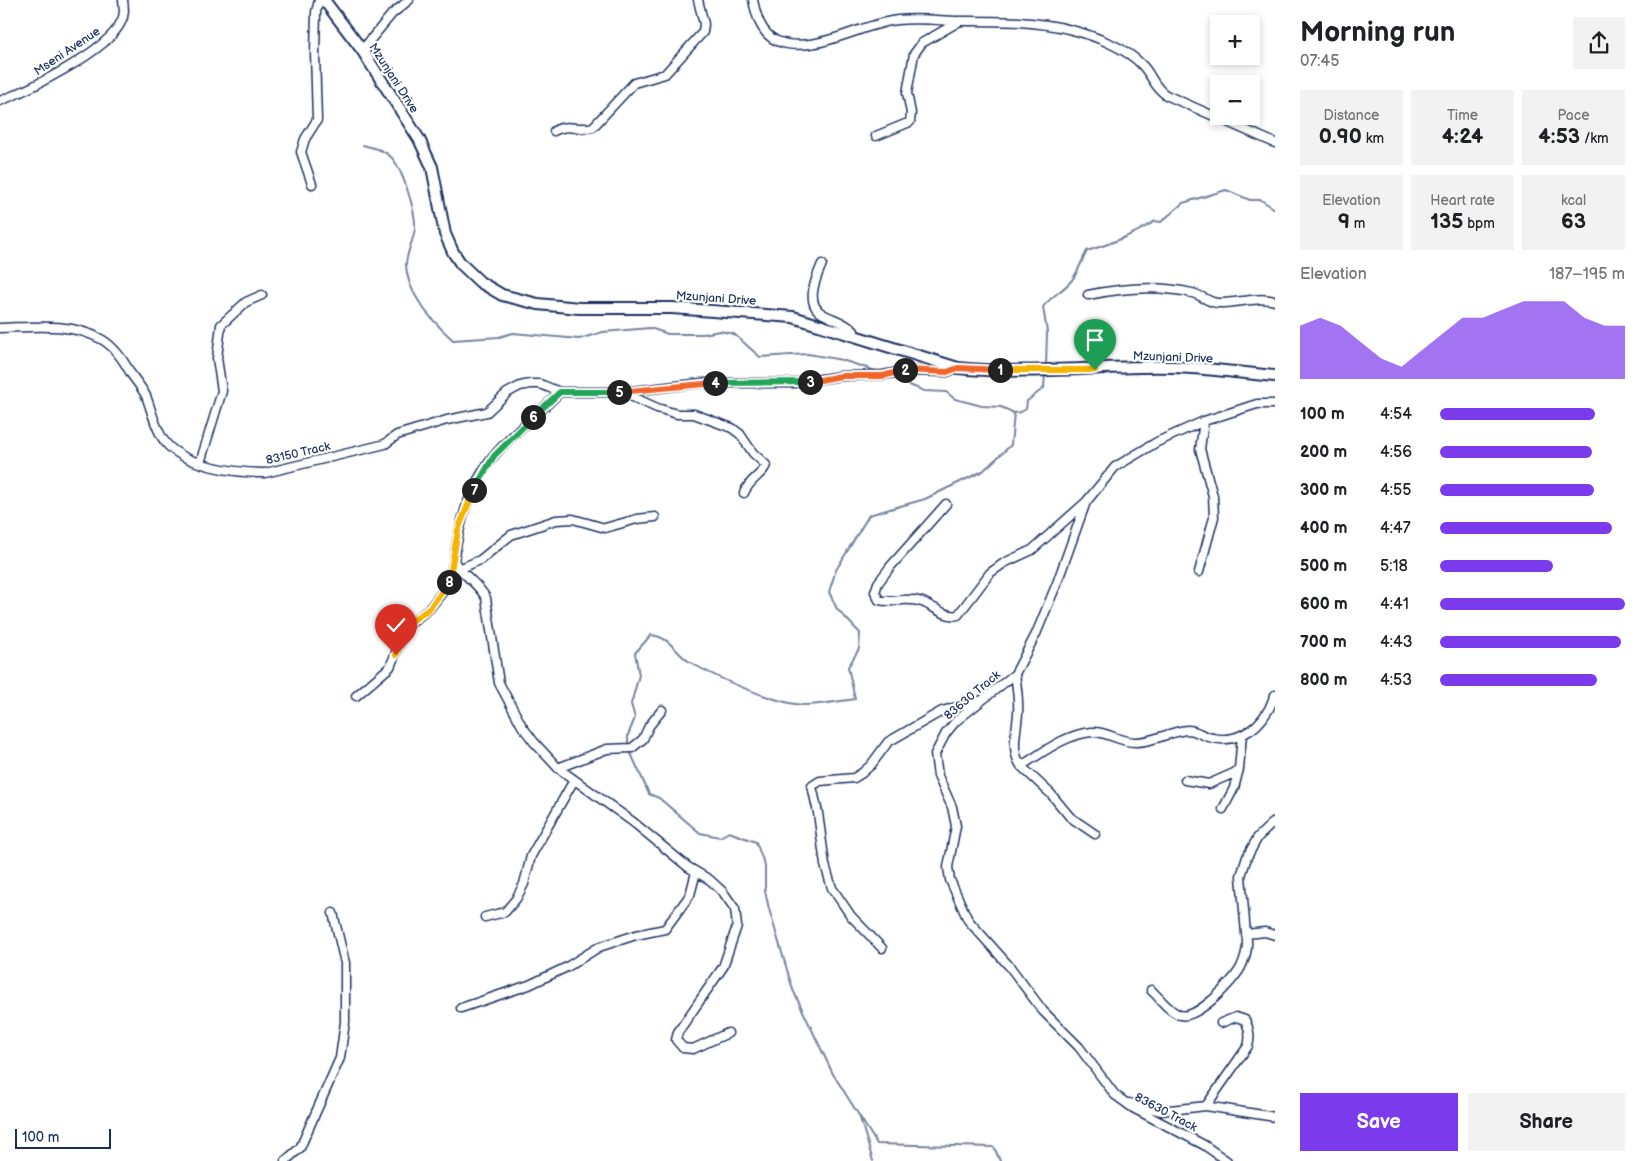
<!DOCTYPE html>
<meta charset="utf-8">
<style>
:root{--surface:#fff;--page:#f2f2f2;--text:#202124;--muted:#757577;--accent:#7c3aed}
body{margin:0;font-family:"Balsamiq Sans",sans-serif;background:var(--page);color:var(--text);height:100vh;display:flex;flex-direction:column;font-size:19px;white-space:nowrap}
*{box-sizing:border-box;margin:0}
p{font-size:16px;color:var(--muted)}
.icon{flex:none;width:28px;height:28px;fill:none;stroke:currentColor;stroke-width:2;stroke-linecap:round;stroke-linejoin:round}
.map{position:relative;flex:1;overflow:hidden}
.details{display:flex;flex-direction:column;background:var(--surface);width:375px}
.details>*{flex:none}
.fabs{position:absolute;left:1210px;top:15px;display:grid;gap:10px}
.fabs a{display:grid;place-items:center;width:50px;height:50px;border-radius:0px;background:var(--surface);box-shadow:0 2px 8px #0003;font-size:25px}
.scale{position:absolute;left:15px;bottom:12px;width:96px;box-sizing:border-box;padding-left:5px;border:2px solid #1b2f5e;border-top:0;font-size:14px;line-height:18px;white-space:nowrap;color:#1b2f5e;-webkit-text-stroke:4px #fff;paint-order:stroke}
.pin{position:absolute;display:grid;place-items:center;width:42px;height:42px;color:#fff;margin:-51px -21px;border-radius:50% 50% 50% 0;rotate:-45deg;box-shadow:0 0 5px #0007}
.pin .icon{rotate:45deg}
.km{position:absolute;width:25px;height:25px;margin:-12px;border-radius:50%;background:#222;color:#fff;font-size:14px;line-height:25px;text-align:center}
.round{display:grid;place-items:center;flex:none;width:52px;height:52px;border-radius:0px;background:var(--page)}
.head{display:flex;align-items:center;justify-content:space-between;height:85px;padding:0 25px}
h1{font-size:28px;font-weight:600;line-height:38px}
.stats{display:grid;grid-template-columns:repeat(3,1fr);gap:8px;height:85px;padding:5px 25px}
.stats div{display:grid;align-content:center;border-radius:0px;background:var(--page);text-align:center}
.stats b{font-size:21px;font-weight:600}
.stats small{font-size:14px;font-weight:400}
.stats p{font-size:14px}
.chart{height:140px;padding:10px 25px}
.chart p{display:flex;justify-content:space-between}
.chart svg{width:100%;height:90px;margin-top:5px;fill:var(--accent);opacity:.7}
.primary-button{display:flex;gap:10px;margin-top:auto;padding:10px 25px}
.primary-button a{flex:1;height:58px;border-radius:0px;background:var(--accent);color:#fff;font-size:20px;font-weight:600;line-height:58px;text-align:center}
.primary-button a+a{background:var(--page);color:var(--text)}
ul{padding:0 25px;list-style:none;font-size:16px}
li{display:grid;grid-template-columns:80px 60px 1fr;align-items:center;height:38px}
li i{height:12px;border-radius:6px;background:var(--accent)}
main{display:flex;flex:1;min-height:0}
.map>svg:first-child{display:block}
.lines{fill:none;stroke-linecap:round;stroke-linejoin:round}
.stream{stroke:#77839f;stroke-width:2}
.minor-casing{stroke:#1b2f5e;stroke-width:11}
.major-casing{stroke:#1b2f5e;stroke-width:14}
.minor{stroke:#fff;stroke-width:8}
.major{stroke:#fff;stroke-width:10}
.split-1-casing{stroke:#fff;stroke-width:10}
.split-2-casing{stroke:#fff;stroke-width:10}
.split-3-casing{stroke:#fff;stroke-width:10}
.split-4-casing{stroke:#fff;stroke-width:10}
.split-5-casing{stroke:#fff;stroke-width:10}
.split-6-casing{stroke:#fff;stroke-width:10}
.split-7-casing{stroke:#fff;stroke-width:10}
.split-8-casing{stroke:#fff;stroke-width:10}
.split-9-casing{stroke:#fff;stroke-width:10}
.split-1{stroke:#f5b400;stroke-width:6}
.split-2{stroke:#f0652b;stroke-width:6}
.split-3{stroke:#f0652b;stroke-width:6}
.split-4{stroke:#22a559;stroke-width:6}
.split-5{stroke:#f0652b;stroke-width:6}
.split-6{stroke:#22a559;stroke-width:6}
.split-7{stroke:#22a559;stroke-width:6}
.split-8{stroke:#f5b400;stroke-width:6}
.split-9{stroke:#f5b400;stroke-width:6}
.labels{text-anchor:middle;stroke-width:4.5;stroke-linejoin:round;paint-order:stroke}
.street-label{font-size:12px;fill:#1b2f5e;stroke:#fff}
</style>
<main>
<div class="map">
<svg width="1275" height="1161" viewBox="0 0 1275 1161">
<rect width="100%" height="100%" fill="#fff"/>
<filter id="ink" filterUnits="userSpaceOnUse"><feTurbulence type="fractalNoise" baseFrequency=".02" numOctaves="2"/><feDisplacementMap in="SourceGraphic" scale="10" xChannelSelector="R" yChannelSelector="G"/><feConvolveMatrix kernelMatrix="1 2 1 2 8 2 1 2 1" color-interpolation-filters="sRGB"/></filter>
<g filter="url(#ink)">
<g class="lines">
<path class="stream" d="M363,145C373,148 383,149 391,157C402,168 416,211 415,228C414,240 406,253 406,265C407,295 433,322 453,340L499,337L513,333L579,339L603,332L650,328L668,334H703L720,331L734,334L760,357L808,354L842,360L879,372
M1046,367L1047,332L1043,307C1051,296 1063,291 1072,280C1078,272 1082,260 1087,251C1108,245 1138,233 1155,221L1161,222L1183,203L1226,190L1250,200H1261L1275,209
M890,377L924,391L946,392L955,399L982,406L1001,407L1014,413L1021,412L1026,409L1027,401L1044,388L1045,374
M628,745V735L635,718L631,704L639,675L635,653L651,635C671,637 675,653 690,662C714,677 779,705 805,705C821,705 839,701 855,699L848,667L859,649L860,633L837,609L829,592L836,570L869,515L925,499L983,471L1011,445L1014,413
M629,749L649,794L659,798L700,833L720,837L729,832L756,842L765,866V891L769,909L793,990L833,1074L877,1144L994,1147L1000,1161
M860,1118L873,1161"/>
<defs>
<path id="minor" d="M753,0C756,15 761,34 777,41C813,56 862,23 898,20C917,18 937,20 955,21C995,21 1034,20 1072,30C1095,36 1127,48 1143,66C1152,76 1154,87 1166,95L1275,143
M362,50L392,14L409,0
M0,101C30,89 108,51 121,22C125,15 124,8 123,0
M554,131C566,123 579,131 593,127L634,83L665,74L703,32L704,24L698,0
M876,136L910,122L911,113L907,93L914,54L922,43L960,21
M312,184L301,152L305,139L317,120L315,53L316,12L319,0
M822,264C816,278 804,304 823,314C834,320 845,322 854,331L853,336
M1088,295C1122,288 1158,285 1192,293C1201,295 1208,302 1217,303C1236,304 1256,296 1275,301
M0,328C34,327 69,322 101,339C114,346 124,361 131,374C136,381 142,388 146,396C152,411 155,429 165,442C184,466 236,473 265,473L369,448L385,444L397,435L447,420L487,412L507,393L520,386L530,384H540L560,392H623L702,383H795L841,376L883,375L904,371L947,372L958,368
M624,393L657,408L677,414H694L732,428L740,434L753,453L766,465C764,474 750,478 744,493
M200,463L222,391L217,358L221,325L246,302L262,295
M946,504L890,567L878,583L875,592L879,600C894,604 904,596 922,602C933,606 946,618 958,615L990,573L1004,563L1032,550L1086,502
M454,561C459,523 469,487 493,457C512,433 539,414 560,392
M459,569L480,560L511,535L556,520L573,519L605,528L637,519L655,517
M1199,572L1214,517L1213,496L1200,449L1204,421
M1015,674C1017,687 1019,700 1018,713C1017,732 1010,749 1021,766C1042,753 1066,734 1092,732C1108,731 1120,743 1136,742C1154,742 1170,731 1188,730C1196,730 1204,737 1213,738C1234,743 1256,731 1267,712C1271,707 1272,700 1275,695
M356,696L390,667L407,626L429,609L448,585L454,561C463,576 478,583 486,598L499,683L522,726L534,742L558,768L633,822L688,867L710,880L723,892L735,909L737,926L723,967L678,1032L676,1040L683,1048L693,1049L728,1033
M1021,766L1051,794L1070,817L1095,834
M558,768L607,749L632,748L643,739L649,726L662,710
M1185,780L1209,784L1234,773L1239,769L1242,735
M1223,809L1234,788L1239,769
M1275,821L1258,837L1247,857L1241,876L1246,934L1265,932L1275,935
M485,917L505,912L516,899L524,884L531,856L574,780
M882,948L851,916L832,888L825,865L818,813L812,786L820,781L854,778L862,773L871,765L888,742L942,711L978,701
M1151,990C1160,998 1169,1012 1180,1015C1197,1020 1234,981 1241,967C1246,956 1249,946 1246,934
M461,1008L529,985L567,967L599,947L636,935L665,929L690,895L696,872
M1129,1103L1161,1111L1206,1106L1275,1117
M1206,1106L1248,1046C1251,1037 1249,1028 1245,1020L1236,1017L1221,1023
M285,1161L300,1148L340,1058L345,1022V963L333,913
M1227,1161L1204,1145L1133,1108L1115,1095L1079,1047L1043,1011L1010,967L968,920L950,880L948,867L956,826L952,807L938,776L935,754L946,733L956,721L1015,674L1036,634L1057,583L1086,502L1115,467L1157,442L1204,421L1257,404H1275"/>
<path id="major" d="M324,0L362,50L419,139L432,167L445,234L453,252L461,264L480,282L502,295L538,304L579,308H672L793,317L958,368C1019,374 1080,368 1141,367C1186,365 1231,372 1275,376"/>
</defs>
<use href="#minor" class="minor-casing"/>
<use href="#major" class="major-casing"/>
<use href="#minor" class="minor"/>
<use href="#major" class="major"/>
</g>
</g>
<g class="lines" filter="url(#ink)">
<defs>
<path id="split-1" d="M1000,370H1095"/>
<path id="split-2" d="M905,370L947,372L958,368L1000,370"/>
<path id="split-3" d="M810,382L841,376H883L905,370"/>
<path id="split-4" d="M715,383L810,382"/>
<path id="split-5" d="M619,392L715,383"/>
<path id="split-6" d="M533,417L560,392H619"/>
<path id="split-7" d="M474,490L494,456L533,417"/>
<path id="split-8" d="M449,582L458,530L474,490"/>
<path id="split-9" d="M396,655L410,622L429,609L449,582"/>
</defs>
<use href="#split-1" class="split-1-casing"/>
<use href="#split-2" class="split-2-casing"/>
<use href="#split-3" class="split-3-casing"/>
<use href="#split-4" class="split-4-casing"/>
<use href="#split-5" class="split-5-casing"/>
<use href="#split-6" class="split-6-casing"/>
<use href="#split-7" class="split-7-casing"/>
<use href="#split-8" class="split-8-casing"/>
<use href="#split-9" class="split-9-casing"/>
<use href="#split-1" class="split-1"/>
<use href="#split-2" class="split-2"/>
<use href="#split-3" class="split-3"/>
<use href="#split-4" class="split-4"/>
<use href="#split-5" class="split-5"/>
<use href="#split-6" class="split-6"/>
<use href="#split-7" class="split-7"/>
<use href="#split-8" class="split-8"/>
<use href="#split-9" class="split-9"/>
</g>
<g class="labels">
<g class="street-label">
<text transform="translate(67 51) rotate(-34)" y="4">Mseni Avenue</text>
<text transform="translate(394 78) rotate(57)" y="4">Mzunjani Drive</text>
<text transform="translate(716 298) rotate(4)" y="4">Mzunjani Drive</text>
<text transform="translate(1173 357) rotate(2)" y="4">Mzunjani Drive</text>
<text transform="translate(298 453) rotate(-13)" y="4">83150 Track</text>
<text transform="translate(972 695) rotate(-40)" y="4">83630 Track</text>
<text transform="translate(1166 1112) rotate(28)" y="4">83630 Track</text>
</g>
</g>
</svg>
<div class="fabs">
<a>+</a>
<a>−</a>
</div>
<div class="scale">100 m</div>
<div class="pin" style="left:1095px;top:370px;background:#1e9e55"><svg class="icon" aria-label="arrive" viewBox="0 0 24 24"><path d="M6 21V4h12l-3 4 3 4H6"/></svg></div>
<div class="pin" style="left:396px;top:655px;background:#d93025"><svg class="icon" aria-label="check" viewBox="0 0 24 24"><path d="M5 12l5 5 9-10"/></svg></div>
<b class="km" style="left:1000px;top:370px">1</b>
<b class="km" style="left:905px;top:370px">2</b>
<b class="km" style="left:810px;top:382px">3</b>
<b class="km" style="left:715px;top:383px">4</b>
<b class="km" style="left:619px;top:392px">5</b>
<b class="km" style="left:533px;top:417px">6</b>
<b class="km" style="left:474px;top:490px">7</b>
<b class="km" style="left:449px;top:582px">8</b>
</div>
<section class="details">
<div class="head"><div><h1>Morning run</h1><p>07:45</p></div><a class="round"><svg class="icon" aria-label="share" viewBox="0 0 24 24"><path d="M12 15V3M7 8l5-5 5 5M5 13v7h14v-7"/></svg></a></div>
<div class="stats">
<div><p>Distance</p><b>0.90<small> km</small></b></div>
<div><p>Time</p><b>4:24</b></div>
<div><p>Pace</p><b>4:53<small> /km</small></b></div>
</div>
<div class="stats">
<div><p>Elevation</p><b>9<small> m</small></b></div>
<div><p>Heart rate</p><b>135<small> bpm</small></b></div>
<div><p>kcal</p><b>63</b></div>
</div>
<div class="chart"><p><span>Elevation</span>187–195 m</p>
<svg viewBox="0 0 160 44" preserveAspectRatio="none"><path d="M0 44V18L10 14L20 18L30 26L40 34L50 38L60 30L70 22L80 14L90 14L100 10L110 6L120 6L130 6L140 14L150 18L160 18V44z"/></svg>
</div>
<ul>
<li><b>100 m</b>4:54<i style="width:84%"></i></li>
<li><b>200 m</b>4:56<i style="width:82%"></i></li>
<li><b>300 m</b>4:55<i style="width:83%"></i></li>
<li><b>400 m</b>4:47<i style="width:93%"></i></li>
<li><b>500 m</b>5:18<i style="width:61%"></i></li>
<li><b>600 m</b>4:41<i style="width:100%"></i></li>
<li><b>700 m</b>4:43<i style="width:98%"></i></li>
<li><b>800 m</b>4:53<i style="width:85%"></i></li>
</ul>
<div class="primary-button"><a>Save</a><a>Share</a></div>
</section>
</main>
